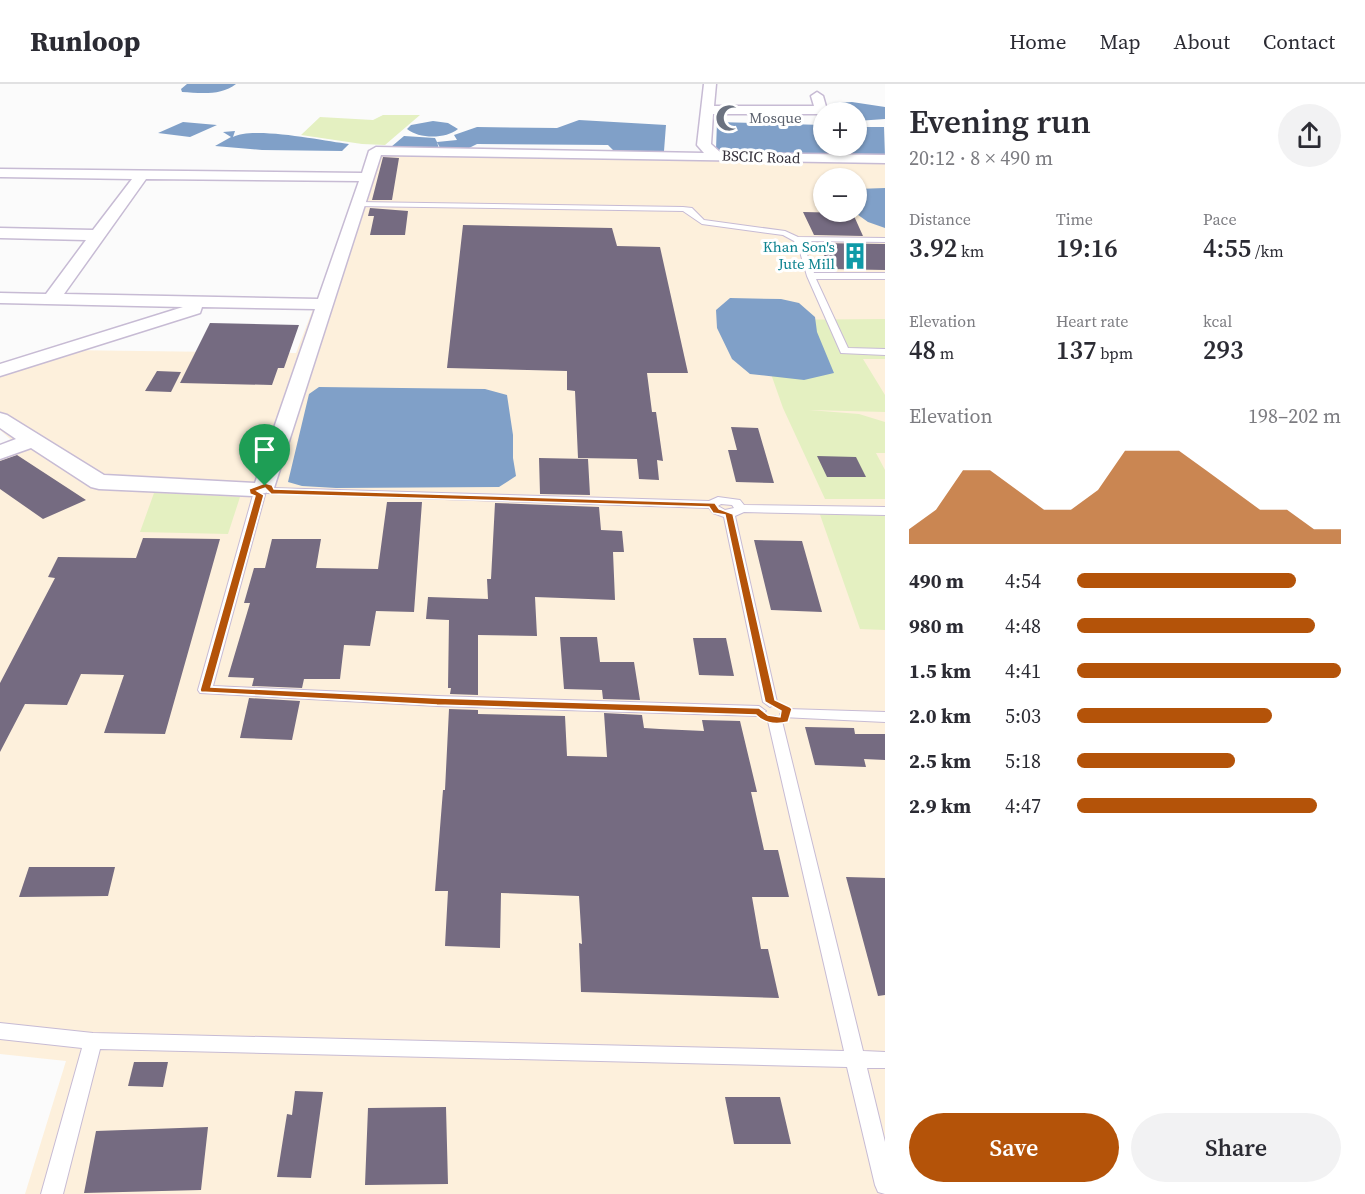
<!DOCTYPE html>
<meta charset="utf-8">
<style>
:root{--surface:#fff;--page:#f2f2f3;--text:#2b2b33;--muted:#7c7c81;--line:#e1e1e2;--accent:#b45309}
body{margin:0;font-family:"Source Serif 4",serif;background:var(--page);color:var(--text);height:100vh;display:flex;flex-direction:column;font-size:22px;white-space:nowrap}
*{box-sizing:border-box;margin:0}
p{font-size:20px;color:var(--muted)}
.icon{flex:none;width:33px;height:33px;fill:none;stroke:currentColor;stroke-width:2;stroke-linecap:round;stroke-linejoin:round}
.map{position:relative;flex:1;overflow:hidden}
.drawer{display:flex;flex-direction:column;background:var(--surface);width:480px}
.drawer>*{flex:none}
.tools{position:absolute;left:813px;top:18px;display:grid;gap:12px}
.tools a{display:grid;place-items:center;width:54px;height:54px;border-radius:50%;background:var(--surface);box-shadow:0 2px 4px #0004;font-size:30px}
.pin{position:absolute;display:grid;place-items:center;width:51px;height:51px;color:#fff;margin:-62px -26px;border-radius:50% 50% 50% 0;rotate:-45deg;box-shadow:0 0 6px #0007}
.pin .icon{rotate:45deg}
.round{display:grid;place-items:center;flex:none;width:63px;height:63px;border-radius:32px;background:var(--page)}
.summary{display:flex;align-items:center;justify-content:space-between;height:102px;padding:0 24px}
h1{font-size:33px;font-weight:600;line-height:45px}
.figures{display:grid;grid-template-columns:repeat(3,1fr);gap:9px;height:102px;padding:6px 24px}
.figures div{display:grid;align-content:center}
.figures b{font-size:26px;font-weight:600}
.figures small{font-size:16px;font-weight:400}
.figures p{font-size:16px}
.chart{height:168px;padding:12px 24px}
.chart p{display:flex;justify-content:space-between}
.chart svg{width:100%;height:108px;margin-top:6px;fill:var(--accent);opacity:.7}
.primary-button{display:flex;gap:12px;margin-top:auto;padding:12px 24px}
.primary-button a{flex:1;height:69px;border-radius:36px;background:var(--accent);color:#fff;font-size:24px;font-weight:600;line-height:69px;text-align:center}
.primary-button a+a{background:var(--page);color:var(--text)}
ul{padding:0 24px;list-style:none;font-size:20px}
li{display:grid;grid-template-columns:96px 72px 1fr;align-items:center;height:45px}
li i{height:15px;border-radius:8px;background:var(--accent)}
header{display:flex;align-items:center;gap:36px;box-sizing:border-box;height:84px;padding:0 30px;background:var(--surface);border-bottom:2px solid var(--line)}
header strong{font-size:28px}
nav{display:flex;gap:33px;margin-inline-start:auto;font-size:21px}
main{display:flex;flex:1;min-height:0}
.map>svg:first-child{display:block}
.industrial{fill:#fdf0dc;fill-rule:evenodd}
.green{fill:#e4f0c1}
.water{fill:#80a0c8}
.building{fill:#756b81}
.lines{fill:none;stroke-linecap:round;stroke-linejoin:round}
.lane-casing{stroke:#c7bbd4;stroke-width:2}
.street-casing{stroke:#c7bbd4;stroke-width:3}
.lane{fill:#fff;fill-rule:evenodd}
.street{fill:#fff;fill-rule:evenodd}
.route{fill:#b45309;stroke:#fff;stroke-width:1.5;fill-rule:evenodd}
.labels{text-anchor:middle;stroke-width:6;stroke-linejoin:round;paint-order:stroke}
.far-worship-label{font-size:15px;fill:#5b616d;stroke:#fff;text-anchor:start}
.far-street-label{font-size:15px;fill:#34303a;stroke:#fff}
.far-culture-label{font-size:15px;fill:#0d838f;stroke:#fff;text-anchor:end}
</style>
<header>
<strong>Runloop</strong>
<nav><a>Home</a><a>Map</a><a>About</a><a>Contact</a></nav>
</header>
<main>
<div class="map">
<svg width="885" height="1110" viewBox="0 0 885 1110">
<rect width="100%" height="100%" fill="#fbfbfb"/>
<path class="industrial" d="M374,67L885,77V1110H25L66,977L0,970V367L17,361L0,346V288L64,266L296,269ZM824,94H856V128H824Z"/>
<path class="green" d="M383,31H420L385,61L362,60L301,51L320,33L373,36Z
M885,235V275H863L885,311V328L809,326L859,330L885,338V369H876L885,386V415H825L783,324L752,236Z
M154,409L240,413L228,450L140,448Z
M818,425L885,427V546L860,545Z"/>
<path class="water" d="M187,0H236C221,12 200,9 182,8L181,5Z
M852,18L885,23V35L857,37L856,28L830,27L833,19Z
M579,36L666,41L664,67L617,70L608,61L477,60L469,64H440L437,58L439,65L391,63L404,52L435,54L437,58L457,56L454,51L477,43L557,44Z
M433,37L448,39L458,45C446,55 419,55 407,45L411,41Z
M183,38L217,41L190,53L158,49Z
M717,38L823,41L824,62H856L857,43H884L885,72L720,67L716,65Z
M235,47L233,53C255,42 323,57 349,60L342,67L262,66L215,62L231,53L223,48Z
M885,104V144L868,138L854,128H856L857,105Z
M730,214L781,215L799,219L815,233L817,248L834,289L804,296L750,290L732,275L717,244L716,226Z
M319,303L485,305L507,311L513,351V374L516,392L499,403L336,404L302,402L288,398L309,310Z"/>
<path class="building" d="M383,73L399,74L392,116H372Z
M370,124L408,127L405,151H370L374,132H368Z
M803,128L850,129L854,132L863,152L814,151Z
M463,141L612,144L617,162L660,163L688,289H647L652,328H656L663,377L657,376L659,396L639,395L637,375L578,374L575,307L567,306V287L447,284Z
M818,159L885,160V186L831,185Z
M210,239L299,241L284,284H278L272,301L180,299Z
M157,287L181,288L171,308L145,307Z
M731,343L758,344L774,399L736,398L728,366H737Z
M17,371L86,416L43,435L0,405V377Z
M817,372L856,373L866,393H827Z
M539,374L588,375L590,411L540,410Z
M387,418H422L414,528L376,527L370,562L344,561L340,595H304L302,604L252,602L254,594L228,593L250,519H244L254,484H265L272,455H321L316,484L378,485Z
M495,419L599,423L601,446L622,447L624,468H613L615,516L535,513L537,552L478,551V611L450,610L451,604H448L449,536L426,535L428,513L488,515L487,495H491Z
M143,454L220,455L165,650L104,649L124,591L81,590L67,621L25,620L0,668V599L55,494L48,493L58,473L136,474Z
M754,456L802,457L822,528L771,526Z
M560,553H597L600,578H634L640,616L603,615L602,606L564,605Z
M693,554H726L734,592L699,591Z
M249,614L300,617L292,656L240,654Z
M449,625L478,626V630L565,632L567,672L607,673L604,629L642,631L644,644L660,645L704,647L702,636L740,637L757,708H751L764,766H778L789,813H752L761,865H768L779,914L581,908L579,859L582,860L579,812L501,809L500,864L445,862L448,807H435L443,706H445Z
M805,643L854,644L855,650H885V676L864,675L866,683L815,681Z
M29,783H115L108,812L19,813Z
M846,793L885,794V911L878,912Z
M134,978H168L163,1003L128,1002Z
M295,1007L323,1008L311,1094L277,1093L287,1030L292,1031Z
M725,1013H780L791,1060H734Z
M446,1023L448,1100L365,1101L368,1024Z
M208,1043L201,1106L84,1109L96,1047Z"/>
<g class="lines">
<defs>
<path id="lane" d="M358,118L683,123L692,124L704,136L785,147L798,153L885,154V158L802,157L814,189H885V195H816L848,264L885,265V271L841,269L807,192L800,168L794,157L783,151L702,140L683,127L355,122L354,120Z
M271,404L709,417L718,413L740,416L744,421L885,423V431L744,428L735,432L777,618L770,623L763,618L724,433L713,429L709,424L267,409V405ZM721,420L732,421L734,424L725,426L718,422Z
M259,408L265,411L213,602L437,612L759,622L766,627L759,632L437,622L200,609L198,606L253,411Z
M787,625L885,628V638L782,633L780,630Z
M775,632L782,637L863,967L885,968V984H867L885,1058V1110L878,1108L875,1101L847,983L100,965L63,1110H41L82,964L0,955V939L93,949L844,967L768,637Z"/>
<path id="street" d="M704,0H716L714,22H814L811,12L817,8L823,12L827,26L821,30H713L711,60L721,69L885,71V79L381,71L273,407L253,412L99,405L91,403L31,364L0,375V361L16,355L0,344V329L7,331L104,391L255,399L315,225L202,223L200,229L0,292V280L183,223L0,219V209L46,210L86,156L0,154V144L93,146L132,95L0,93V85L362,89L369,67L376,63L704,69L697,61ZM146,95L359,97L318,215L64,210Z"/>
</defs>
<use href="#lane" class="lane-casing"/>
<use href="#street" class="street-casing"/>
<use href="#lane" class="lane"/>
<use href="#street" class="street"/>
</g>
<path class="route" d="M265,399L272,401L274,405L715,419L719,425L733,430L775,616L790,623L792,625L788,638C776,641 765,640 756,631L437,621L201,608L200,606L255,412L250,410L249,405ZM265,404L271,410L709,423L713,429L725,431L765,618L781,627L780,633L768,631L759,624L437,614L211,603L264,411L257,407Z"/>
<defs>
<symbol id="mosque-bare" viewBox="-9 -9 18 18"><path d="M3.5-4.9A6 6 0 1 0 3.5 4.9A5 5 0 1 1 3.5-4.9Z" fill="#6b7280" stroke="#fff" stroke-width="2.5" paint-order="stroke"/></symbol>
<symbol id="building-bare" viewBox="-9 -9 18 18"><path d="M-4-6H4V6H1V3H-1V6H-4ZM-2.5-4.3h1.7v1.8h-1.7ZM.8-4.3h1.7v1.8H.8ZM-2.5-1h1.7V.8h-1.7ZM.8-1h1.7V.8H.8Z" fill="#0f9aa8" stroke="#fff" stroke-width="2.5" paint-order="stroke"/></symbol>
</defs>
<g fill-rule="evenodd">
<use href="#mosque-bare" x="710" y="15" width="38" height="38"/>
<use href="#building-bare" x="836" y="153" width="38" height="38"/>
</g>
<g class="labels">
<g class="far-worship-label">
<text x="749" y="39">Mosque</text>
</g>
<g class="far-street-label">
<text transform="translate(761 73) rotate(2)" y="5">BSCIC Road</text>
</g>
<g class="far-culture-label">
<text x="835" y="168">Khan Son's<tspan x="835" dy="17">Jute Mill</tspan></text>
</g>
</g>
</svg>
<div class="tools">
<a>+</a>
<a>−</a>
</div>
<div class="pin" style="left:265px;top:402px;background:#1e9e55"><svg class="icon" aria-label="arrive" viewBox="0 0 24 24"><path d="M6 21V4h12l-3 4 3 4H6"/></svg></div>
</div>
<section class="drawer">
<div class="summary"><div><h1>Evening run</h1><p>20:12 · 8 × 490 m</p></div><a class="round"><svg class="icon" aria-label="share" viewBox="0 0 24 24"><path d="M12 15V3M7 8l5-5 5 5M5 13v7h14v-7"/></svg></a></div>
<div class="figures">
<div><p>Distance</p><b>3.92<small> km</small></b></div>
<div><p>Time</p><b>19:16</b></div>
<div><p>Pace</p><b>4:55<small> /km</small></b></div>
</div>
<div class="figures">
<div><p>Elevation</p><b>48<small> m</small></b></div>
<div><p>Heart rate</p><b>137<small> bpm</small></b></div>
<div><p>kcal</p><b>293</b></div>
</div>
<div class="chart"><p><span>Elevation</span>198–202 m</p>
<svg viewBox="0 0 160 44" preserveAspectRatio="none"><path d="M0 44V38L10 30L20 14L30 14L40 22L50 30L60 30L70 22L80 6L90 6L100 6L110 14L120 22L130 30L140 30L150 38L160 38V44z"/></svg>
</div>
<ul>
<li><b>490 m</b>4:54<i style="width:83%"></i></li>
<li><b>980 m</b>4:48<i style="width:90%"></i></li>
<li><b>1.5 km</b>4:41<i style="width:100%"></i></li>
<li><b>2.0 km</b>5:03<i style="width:74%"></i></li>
<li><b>2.5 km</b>5:18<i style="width:60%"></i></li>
<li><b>2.9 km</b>4:47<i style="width:91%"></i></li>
</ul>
<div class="primary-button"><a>Save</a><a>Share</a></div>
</section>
</main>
